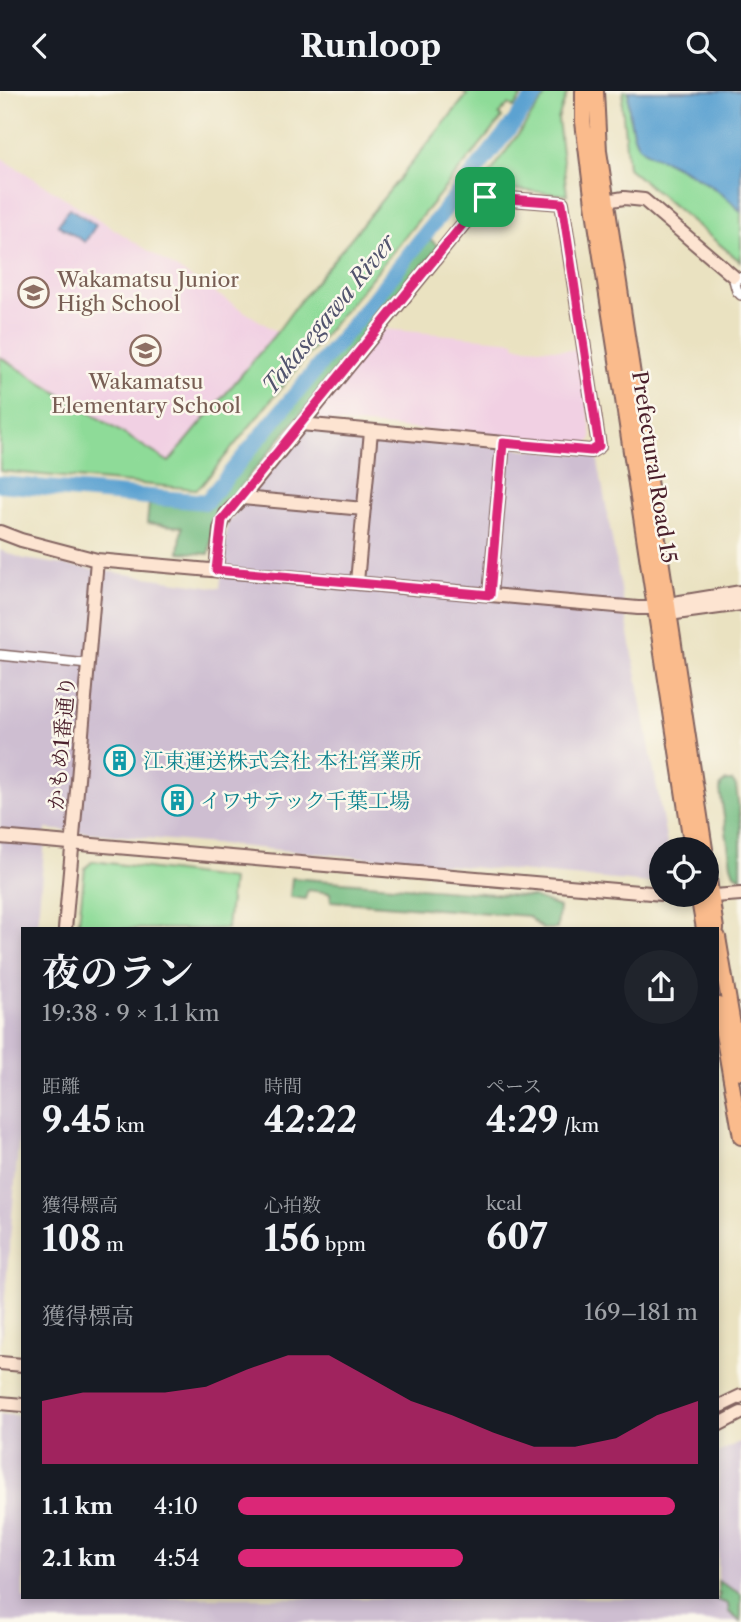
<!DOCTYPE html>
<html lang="ja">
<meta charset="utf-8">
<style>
:root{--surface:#171b24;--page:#20242c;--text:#f1f3f6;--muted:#9ea1a6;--accent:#db2777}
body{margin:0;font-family:"Libre Caslon Text","Noto Serif JP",serif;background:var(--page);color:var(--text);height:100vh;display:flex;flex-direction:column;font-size:26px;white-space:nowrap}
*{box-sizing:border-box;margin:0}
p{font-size:23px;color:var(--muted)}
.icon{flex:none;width:38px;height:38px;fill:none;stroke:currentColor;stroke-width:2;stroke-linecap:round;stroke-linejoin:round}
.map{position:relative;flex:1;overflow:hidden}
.details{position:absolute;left:21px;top:836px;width:698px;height:672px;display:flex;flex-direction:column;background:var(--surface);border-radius:0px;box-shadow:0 4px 10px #0003}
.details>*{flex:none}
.tools{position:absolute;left:649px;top:746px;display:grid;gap:14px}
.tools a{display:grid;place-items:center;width:70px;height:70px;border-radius:50%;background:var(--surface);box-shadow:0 4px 10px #0003;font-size:35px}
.pin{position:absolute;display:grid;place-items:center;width:60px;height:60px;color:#fff;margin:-30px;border-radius:14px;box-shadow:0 4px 10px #0006}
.round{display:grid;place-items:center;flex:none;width:74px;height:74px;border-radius:37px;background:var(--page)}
.head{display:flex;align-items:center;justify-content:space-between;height:119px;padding:0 21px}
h1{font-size:38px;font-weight:700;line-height:52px}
.stats{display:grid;grid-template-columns:repeat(3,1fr);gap:10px;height:119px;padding:7px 21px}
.stats div{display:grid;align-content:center}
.stats b{font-size:35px;font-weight:700}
.stats small{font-size:19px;font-weight:400}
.stats p{font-size:19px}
.chart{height:196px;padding:14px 21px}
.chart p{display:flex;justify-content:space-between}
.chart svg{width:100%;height:126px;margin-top:7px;fill:var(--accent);opacity:.7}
ul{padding:0 21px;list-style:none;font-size:23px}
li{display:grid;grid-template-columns:112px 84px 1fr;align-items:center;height:52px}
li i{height:18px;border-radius:9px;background:var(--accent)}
header{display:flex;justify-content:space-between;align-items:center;height:91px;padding:0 21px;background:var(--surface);font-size:32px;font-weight:700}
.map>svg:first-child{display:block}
.built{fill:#f1d0e3}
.industrial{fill:#cebed1}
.green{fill:#8edb98;stroke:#6c7d62;stroke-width:2}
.forest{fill:#72bb80;stroke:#5e6d56;stroke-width:2}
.water{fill:#5ca2d1;stroke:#53607e;stroke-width:2}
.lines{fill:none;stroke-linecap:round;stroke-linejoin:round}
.river{stroke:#5ca2d1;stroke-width:16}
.street-casing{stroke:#826360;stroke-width:12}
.secondary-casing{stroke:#826360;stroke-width:16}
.primary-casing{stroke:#826360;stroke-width:18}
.street{stroke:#fff;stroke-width:9}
.secondary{stroke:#fde4d1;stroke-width:12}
.primary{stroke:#fabb8c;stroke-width:14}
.route-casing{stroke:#fff;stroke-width:14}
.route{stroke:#db2777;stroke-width:9}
.labels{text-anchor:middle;stroke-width:5;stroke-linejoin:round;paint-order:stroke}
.education-label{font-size:21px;fill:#785e54;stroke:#fbf7ec;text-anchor:start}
.street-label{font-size:21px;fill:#4a1f2b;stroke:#fbf7ec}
.culture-label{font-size:21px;fill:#0d838f;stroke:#fbf7ec;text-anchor:start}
.water-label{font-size:23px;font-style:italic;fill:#51536d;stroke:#fbf7ec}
</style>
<header><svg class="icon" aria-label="back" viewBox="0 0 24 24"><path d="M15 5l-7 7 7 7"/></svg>Runloop<svg class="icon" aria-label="search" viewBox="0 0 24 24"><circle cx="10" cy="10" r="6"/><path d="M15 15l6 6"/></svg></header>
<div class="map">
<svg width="741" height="1531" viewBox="0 0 741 1531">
<rect width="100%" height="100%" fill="#fbf7ec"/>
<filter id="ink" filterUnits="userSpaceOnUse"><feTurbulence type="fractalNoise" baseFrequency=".0143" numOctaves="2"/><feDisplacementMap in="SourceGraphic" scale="14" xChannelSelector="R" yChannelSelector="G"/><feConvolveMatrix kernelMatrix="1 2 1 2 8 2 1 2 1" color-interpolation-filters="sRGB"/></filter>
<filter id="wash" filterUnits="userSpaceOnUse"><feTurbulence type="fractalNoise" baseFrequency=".00686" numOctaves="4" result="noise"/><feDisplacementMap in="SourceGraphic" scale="28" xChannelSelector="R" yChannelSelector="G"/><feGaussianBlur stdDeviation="1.57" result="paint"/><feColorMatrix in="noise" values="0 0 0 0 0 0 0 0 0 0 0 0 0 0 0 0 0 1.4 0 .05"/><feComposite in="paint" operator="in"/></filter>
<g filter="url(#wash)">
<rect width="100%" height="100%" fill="#eae2c1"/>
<path class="built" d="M0,66L277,241L169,371L0,266Z
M384,238L515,250V255L579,260L592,347L588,353L319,330L316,324Z"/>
<path class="industrial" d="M304,337L597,365L668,758H662L661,793L46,738L37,838H23V1003L0,1260V459L24,468L220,497L227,433Z
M0,1323L23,1325V1507H718V1362L741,1350V1531H0Z"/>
<path class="green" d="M463,0H514L521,6L514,17L509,13L499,23L502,27L201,395L196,398L0,380V266L169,371L277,241L296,215L467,4Z
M535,0H546L545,4L549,0H568L558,28L567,104L481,95L544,7Z
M624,0H741V171L628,77L622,13Z
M93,770L232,788L227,838H78L85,777Z"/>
<path class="forest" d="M429,147L439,156L218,423L214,429L209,463L179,461L182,436L147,432L149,413L208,418Z
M726,690H732L736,695L741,735V787L734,782L731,774L720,699L721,694Z
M292,787L533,806L559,816L557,838H542L528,825L331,810L330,802L308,799L305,808L290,806Z
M718,1490L741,1503V1531L729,1521L728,1513L717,1509L720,1503H718Z"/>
<path class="water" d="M629,0H741V121C723,100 695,84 670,72C661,67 648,64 641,57C631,49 627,12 629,0Z
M69,117L96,134L85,151L58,134Z"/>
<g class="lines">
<path class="river" d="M0,393L206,411L356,230L539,0"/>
</g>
</g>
<g filter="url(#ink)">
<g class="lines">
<defs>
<path id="street" d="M741,187L733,185L737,200L741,204
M0,564L88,573"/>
<path id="secondary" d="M600,111L624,107L644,109L733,185
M242,407L364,418
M0,441L21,449L97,469L638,517H655L668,513L741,501
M216,479L220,438L226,423L242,407L485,106L562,112L599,355L591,360L301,333
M357,491L371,340
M490,504L503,352
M662,520L669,523L741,513
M0,746L662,803
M662,803L699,806L741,803
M65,838L97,469
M0,1272L23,1274
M0,1312L23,1314
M718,1316L741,1305
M718,1334L741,1322"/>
<path id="primary" d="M583,0V31L593,113L692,758
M596,0L599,60L705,758
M707,774L716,838
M698,803L704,838
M718,846L741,981
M718,914L741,1046"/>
</defs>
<use href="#street" class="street-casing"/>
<use href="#secondary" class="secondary-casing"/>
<use href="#primary" class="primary-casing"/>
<use href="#street" class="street"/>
<use href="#secondary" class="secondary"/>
<use href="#primary" class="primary"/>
</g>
</g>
<g class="lines" filter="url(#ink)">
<defs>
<path id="route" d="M485,106L562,112L599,355L591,360L503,352L490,504L216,479L222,429Z"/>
</defs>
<use href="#route" class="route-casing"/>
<use href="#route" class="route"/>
</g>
<defs>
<symbol id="school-ring" viewBox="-11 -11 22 22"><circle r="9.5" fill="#fbf7ec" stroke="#8d6e63" stroke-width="1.5"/><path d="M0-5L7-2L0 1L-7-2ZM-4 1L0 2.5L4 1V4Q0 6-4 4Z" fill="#8d6e63"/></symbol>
<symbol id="building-ring" viewBox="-11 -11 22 22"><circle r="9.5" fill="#fbf7ec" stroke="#0f9aa8" stroke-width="1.5"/><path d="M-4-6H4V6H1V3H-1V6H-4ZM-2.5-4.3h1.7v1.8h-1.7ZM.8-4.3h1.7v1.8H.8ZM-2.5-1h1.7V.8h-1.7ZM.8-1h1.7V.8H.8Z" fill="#0f9aa8"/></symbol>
</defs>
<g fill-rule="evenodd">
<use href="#school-ring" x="16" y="184" width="35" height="35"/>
<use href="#school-ring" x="128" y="242" width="35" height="35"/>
<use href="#building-ring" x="102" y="652" width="35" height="35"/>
<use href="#building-ring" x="160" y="692" width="35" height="35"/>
</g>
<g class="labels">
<g class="education-label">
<text x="57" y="196">Wakamatsu Junior<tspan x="57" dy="24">High School</tspan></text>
<text x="146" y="298" text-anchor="middle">Wakamatsu<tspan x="146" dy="24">Elementary School</tspan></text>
</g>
<g class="street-label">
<text transform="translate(654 376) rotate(81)" y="7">Prefectural Road 15</text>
<text transform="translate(62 652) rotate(-85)" y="7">かもめ1番通り</text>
</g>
<g class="culture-label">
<text x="143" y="677">江東運送株式会社 本社営業所</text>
<text x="200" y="717">イワサテック千葉工場</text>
</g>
<g class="water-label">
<text transform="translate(329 223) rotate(-51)" y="8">Takasegawa River</text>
</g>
</g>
</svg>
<div class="tools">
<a><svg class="icon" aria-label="locate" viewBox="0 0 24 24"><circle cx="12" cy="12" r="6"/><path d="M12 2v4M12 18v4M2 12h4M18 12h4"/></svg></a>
</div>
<div class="pin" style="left:485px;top:106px;background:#1e9e55"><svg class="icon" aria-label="arrive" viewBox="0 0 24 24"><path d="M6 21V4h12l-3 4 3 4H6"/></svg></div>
<section class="details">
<div class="head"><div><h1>夜のラン</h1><p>19:38 · 9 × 1.1 km</p></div><a class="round"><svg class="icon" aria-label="share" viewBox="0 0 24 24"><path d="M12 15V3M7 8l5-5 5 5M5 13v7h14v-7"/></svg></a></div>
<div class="stats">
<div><p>距離</p><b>9.45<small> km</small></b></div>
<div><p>時間</p><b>42:22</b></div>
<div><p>ペース</p><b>4:29<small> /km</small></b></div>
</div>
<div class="stats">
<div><p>獲得標高</p><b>108<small> m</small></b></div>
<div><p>心拍数</p><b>156<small> bpm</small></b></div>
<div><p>kcal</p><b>607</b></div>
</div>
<div class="chart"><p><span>獲得標高</span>169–181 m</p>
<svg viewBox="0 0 160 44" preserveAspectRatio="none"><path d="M0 44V22L10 19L20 19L30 19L40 17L50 11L60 6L70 6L80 14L90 22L100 27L110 33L120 38L130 38L140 35L150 27L160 22V44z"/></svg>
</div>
<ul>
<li><b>1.1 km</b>4:10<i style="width:95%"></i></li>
<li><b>2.1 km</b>4:54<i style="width:49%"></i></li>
</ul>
</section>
</div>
